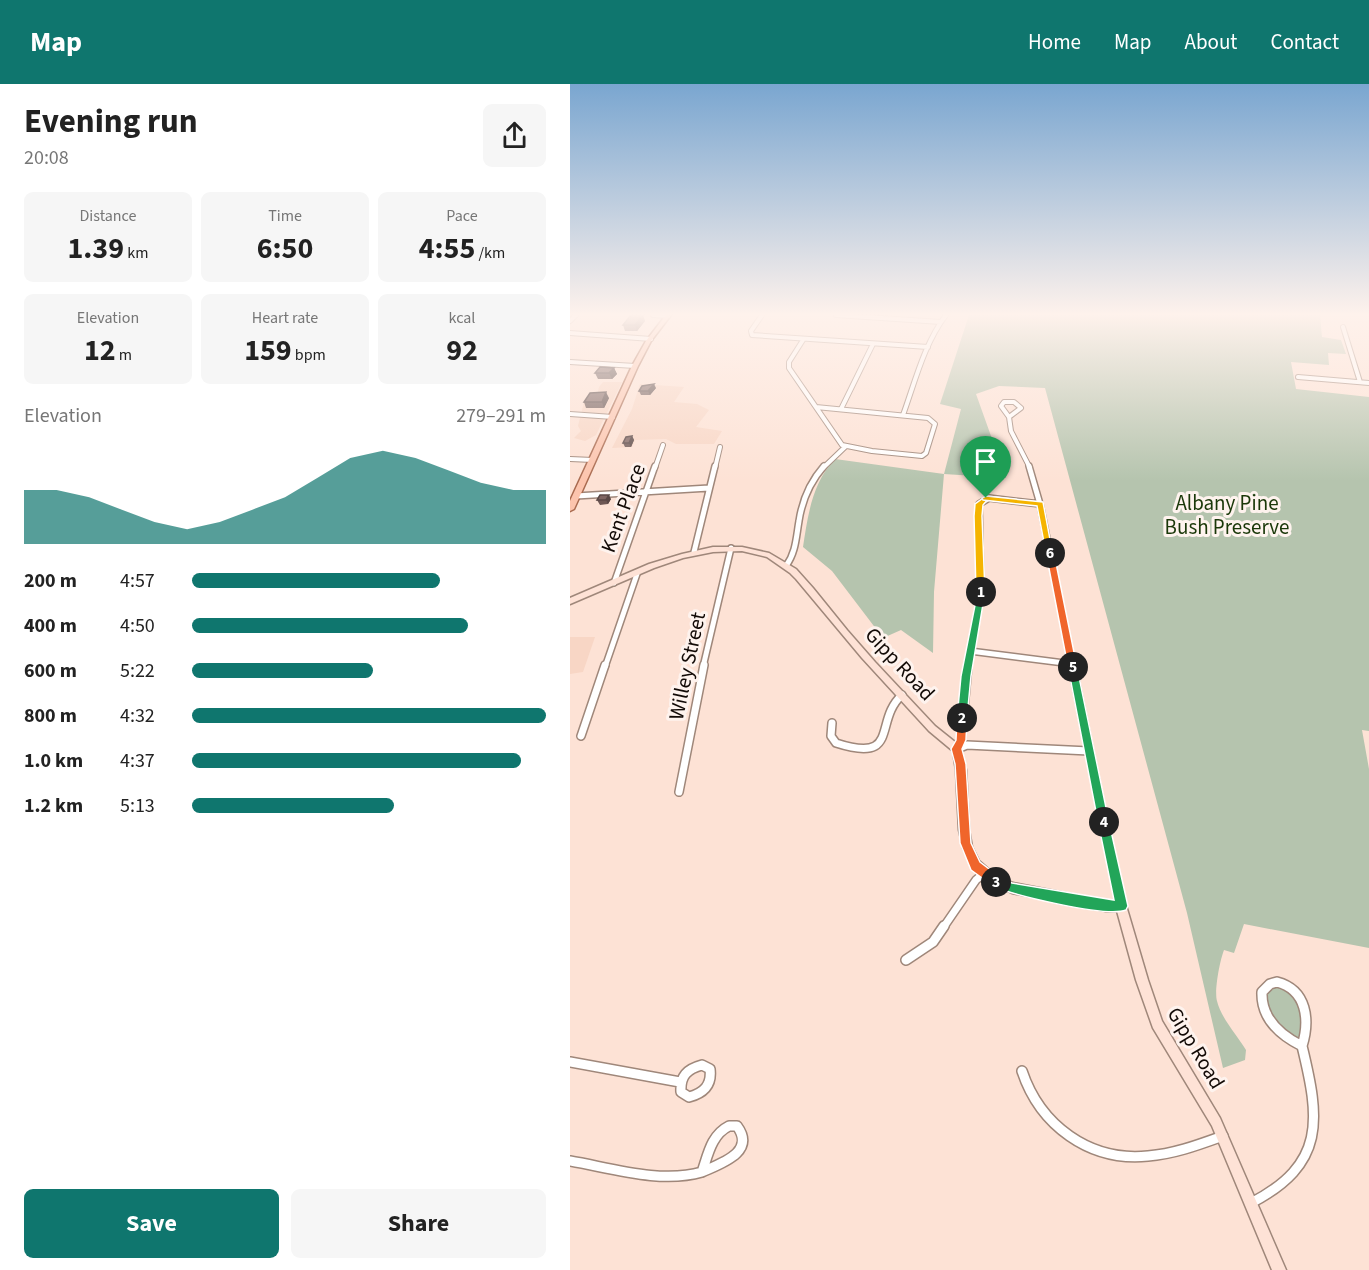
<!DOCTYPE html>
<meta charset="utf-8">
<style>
:root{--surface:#fff;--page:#f6f6f6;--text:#222;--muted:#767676;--accent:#0f766e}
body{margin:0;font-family:"Source Sans 3",sans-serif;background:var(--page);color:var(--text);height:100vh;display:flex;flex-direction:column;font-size:22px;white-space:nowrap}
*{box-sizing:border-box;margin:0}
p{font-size:20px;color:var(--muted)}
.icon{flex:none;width:33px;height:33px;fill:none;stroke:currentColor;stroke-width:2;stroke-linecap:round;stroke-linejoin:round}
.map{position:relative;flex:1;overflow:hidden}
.sheet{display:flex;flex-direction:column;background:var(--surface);width:570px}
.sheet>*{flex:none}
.pin{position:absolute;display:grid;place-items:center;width:51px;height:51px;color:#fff;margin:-62px -26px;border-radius:50% 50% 50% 0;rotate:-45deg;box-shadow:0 0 6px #0007}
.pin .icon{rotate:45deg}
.km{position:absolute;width:30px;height:30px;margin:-15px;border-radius:50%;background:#222;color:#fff;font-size:16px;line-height:30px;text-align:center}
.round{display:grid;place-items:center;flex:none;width:63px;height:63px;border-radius:9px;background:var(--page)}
.headline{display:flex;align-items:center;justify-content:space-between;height:102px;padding:0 24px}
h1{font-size:33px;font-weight:700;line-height:45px}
.figures{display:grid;grid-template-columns:repeat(3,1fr);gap:9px;height:102px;padding:6px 24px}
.figures div{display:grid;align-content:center;border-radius:9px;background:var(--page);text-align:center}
.figures b{font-size:30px;font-weight:700}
.figures small{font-size:16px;font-weight:400}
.figures p{font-size:16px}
.chart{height:168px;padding:12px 24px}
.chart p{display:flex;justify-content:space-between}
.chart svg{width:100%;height:108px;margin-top:6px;fill:var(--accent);opacity:.7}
.button{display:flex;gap:12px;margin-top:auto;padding:12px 24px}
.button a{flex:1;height:69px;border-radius:9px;background:var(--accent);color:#fff;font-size:24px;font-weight:700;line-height:69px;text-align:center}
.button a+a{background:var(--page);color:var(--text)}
ul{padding:0 24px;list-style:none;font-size:20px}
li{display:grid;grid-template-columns:96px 72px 1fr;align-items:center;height:45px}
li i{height:15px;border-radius:8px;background:var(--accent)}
header{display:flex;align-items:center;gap:36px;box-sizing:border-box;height:84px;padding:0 30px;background:var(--accent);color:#fff}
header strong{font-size:28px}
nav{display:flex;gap:33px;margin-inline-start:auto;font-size:21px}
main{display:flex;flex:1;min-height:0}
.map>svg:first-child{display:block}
.built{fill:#f8d6c5}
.green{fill:#b5c4ae}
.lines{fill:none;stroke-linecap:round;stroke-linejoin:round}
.street-far3-casing{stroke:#9f877a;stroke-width:6}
.street-far2-casing{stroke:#9f877a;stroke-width:8}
.street-far1-casing{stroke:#9f877a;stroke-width:10}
.street-casing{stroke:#9f877a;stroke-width:12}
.secondary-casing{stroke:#9f877a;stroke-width:3}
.primary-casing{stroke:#a96a4f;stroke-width:3}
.street-far3{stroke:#fff;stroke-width:4}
.street-far2{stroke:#fff;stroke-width:5}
.street-far1{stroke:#fff;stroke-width:7}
.street{stroke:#fff;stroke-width:9}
.secondary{fill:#fee2d6;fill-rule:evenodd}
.primary{fill:#fcc4ad;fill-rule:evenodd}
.wall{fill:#6d5754}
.shaded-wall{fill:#594745}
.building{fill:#7f6562;stroke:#594745;stroke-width:1.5}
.split-1{fill:#f5b400;stroke:#fff;stroke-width:1.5}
.split-2{fill:#22a559;stroke:#fff;stroke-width:1.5}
.split-3{fill:#f0652b;stroke:#fff;stroke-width:1.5}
.split-4{fill:#22a559;stroke:#fff;stroke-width:1.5}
.split-5{fill:#22a559;stroke:#fff;stroke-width:1.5}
.split-6{fill:#f0652b;stroke:#fff;stroke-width:1.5}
.split-7{fill:#f5b400;stroke:#fff;stroke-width:1.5}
.labels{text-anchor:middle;stroke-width:6;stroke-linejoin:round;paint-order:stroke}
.park-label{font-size:21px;fill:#1a3809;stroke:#fef3ee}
.street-label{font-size:21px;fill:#120a06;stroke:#fef3ee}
</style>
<header>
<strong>Map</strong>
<nav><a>Home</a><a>Map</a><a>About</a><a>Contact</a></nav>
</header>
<main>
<section class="sheet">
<div class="headline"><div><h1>Evening run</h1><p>20:08</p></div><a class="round"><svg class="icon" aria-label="share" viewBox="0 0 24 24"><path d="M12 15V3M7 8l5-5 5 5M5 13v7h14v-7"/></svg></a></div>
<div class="figures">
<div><p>Distance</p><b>1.39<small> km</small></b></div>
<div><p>Time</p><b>6:50</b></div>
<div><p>Pace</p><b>4:55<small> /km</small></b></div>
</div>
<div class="figures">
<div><p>Elevation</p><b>12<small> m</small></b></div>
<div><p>Heart rate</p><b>159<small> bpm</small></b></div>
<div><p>kcal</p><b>92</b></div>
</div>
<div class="chart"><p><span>Elevation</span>279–291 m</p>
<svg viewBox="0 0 160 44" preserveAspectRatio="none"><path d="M0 44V22L10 22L20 25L30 30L40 35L50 38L60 35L70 30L80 25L90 17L100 9L110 6L120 9L130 14L140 19L150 22L160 22V44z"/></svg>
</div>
<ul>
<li><b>200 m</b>4:57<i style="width:70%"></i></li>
<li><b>400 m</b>4:50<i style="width:78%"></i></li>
<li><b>600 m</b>5:22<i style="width:51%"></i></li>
<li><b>800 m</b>4:32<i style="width:100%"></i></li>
<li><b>1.0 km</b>4:37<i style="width:93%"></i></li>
<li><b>1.2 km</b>5:13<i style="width:57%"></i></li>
</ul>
<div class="button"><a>Save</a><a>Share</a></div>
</section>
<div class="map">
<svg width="799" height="1186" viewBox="0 0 799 1186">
<rect width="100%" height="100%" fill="#fde2d5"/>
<path class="built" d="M33,298H52L26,351L15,357L4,354L11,347L8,342L14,318L17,312H27L29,303Z
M70,300L114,303L104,318L127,320L139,326L126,343L152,347L144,360H106L96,355L65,356L62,363L42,364L62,325Z
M0,553H25L13,588L0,590Z"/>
<path class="green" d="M399,231H750L752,253L771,256L776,270L758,269L759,281L721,278L726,305L799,313V647L792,646L799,685V864L674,840L664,869L654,866C650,876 644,907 647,917C651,934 667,951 676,966L675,976L653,984L617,829L475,304L429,302L406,310L436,394L374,390L364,508L363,569L331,546L313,554L262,487L233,463C238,431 242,399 265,375L374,390L391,325L370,320Z
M714,901L729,915L734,938L730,959L705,940L693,912L704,902Z"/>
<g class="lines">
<defs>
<path id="street-far3" d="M83,231L98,232
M192,231L181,247L182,251L358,263
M266,231L371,238
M0,237L6,231
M773,243L790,298
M0,249L81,255
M233,256L219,278V284L272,361L302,367L352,372L356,369L365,340L358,334L246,323
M0,278L65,282
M728,293L799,299
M434,318H444L451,324L439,333L431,322Z
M271,325L303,260
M0,330L43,333
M333,331C345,298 354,260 376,231
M439,333L441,347L460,384
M0,375L23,376
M85,384L93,361
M145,384L150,363
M253,384L275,363"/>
<path id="street-far2" d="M459,382L470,420L503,583
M6,412L139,404
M124,468L145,382
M216,482C226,468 226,454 229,437C232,417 240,398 254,382
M44,499L85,382
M400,567L502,580
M35,583L67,490
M133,583L161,464
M398,583L411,508L409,420L419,414L470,420"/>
<path id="street-far1" d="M502,581L551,822
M262,639L261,652L266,659C331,680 303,637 332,611
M11,652L35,581
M387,665L391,656L398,581
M387,665L397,661L519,667
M109,708L134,581
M373,844L406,796L413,790"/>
<path id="street" d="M336,876L363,858L374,842
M707,898C737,906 740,936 732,962C710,951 691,934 692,908L700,900Z
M0,978L110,998
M132,981L140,985C142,1001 134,1009 119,1013L111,1008C110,992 117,985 132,981Z
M452,987C470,1041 519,1078 578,1072C604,1070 628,1061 653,1052
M159,1042H167C186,1068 152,1079 132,1088C138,1071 141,1051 159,1042Z
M0,1077C41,1084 91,1100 132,1088
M681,1119C756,1080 750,1036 732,962"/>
<path id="secondary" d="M143,463H172L199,469L226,485L243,504L277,546L305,578L365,642L390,662L396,686L399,746L402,763L409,777L424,790L443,799L536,817H551L555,818L578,896L592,937L650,1034L716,1186H702L642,1042L583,944L566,896L547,827H536L442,809L416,797L402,783L393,764L389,746L386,686L383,667L359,647L292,574L226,495L220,489L197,473L172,467L143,468L113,474L84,484L0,520V514L79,480L112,470Z"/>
<path id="primary" d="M96,231H101L81,257L68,282L4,425L0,427V417L62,282L76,257Z"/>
</defs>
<use href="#street-far3" class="street-far3-casing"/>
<use href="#street-far2" class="street-far2-casing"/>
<use href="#street-far1" class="street-far1-casing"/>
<use href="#street" class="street-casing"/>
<use href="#secondary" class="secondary-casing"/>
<use href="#primary" class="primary-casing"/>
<use href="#street-far3" class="street-far3"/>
<use href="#street-far2" class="street-far2"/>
<use href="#street-far1" class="street-far1"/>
<use href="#street" class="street"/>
<use href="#secondary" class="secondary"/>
<use href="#primary" class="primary"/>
</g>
<path class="wall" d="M75,237L67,247H55L53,241Z
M44,284L47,290L42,295H28L25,289Z
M86,304L80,311H71L69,307Z
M39,314L34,324H16L14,318Z
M62,352L64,356L61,363H55L53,359Z
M41,415L38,420L30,421L27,416Z"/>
<path class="shaded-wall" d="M73,231L75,237L67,247L65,241Z
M44,284L47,290L42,295L39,289Z
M84,300L86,304L80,311L78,307Z
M36,308L39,314L34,324L32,318Z
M62,352L64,356L61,363L59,359Z
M39,411L41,415L38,420L36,416Z"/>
<path class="building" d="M61,231H73L65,241H53Z
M30,283L44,284L39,289H25Z
M84,300L78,307H69L72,302Z
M36,308L32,318H14L20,309Z
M62,352L59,359H53L56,353Z
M30,411H39L36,416H27Z"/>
<linearGradient id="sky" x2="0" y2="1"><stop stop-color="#7aa6d0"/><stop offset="0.58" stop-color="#fef2ec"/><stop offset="1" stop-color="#fef2ec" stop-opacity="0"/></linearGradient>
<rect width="799" height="397" fill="url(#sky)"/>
<path class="split-1" d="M416,412L419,414L413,421L412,432L415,508L411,511L406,508L404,432L405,420Z"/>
<path class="split-2" d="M408,506L415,508L401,592L397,634L392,638L387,634L391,592Z"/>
<path class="split-3" d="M392,630L397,634L396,656L392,665L396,680L401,759L410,778L431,794V802L426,804L401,786L390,759L385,680L381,665L386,656L387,634Z"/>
<path class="split-4" d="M534,733L539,738L558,822L556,826C536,834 444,811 422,802V794L426,792L442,799L544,816L528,738Z"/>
<path class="split-5" d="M503,579L507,583L539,738L534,743L528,738L498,583Z"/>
<path class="split-6" d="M480,466L484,469L507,583L503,586L498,583L476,469Z"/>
<path class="split-7" d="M416,412L473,418L483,471L476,469L467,422L413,416L412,414Z"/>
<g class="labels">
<g class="park-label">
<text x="657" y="426">Albany Pine<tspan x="657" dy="24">Bush Preserve</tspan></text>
</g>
<g class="street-label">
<text transform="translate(53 424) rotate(-70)" y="7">Kent Place</text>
<text transform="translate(330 580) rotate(47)" y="7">Gipp Road</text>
<text transform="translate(117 582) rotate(-78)" y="7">Willey Street</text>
<text transform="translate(626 964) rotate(59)" y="7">Gipp Road</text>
</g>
</g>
</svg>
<div class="pin" style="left:416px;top:414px;background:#1e9e55"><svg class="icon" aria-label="arrive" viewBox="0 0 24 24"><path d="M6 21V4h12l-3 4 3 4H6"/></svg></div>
<b class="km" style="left:411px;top:508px">1</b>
<b class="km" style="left:392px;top:634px">2</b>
<b class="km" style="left:426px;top:798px">3</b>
<b class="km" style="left:534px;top:738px">4</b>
<b class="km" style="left:503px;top:583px">5</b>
<b class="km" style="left:480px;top:469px">6</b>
</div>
</main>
